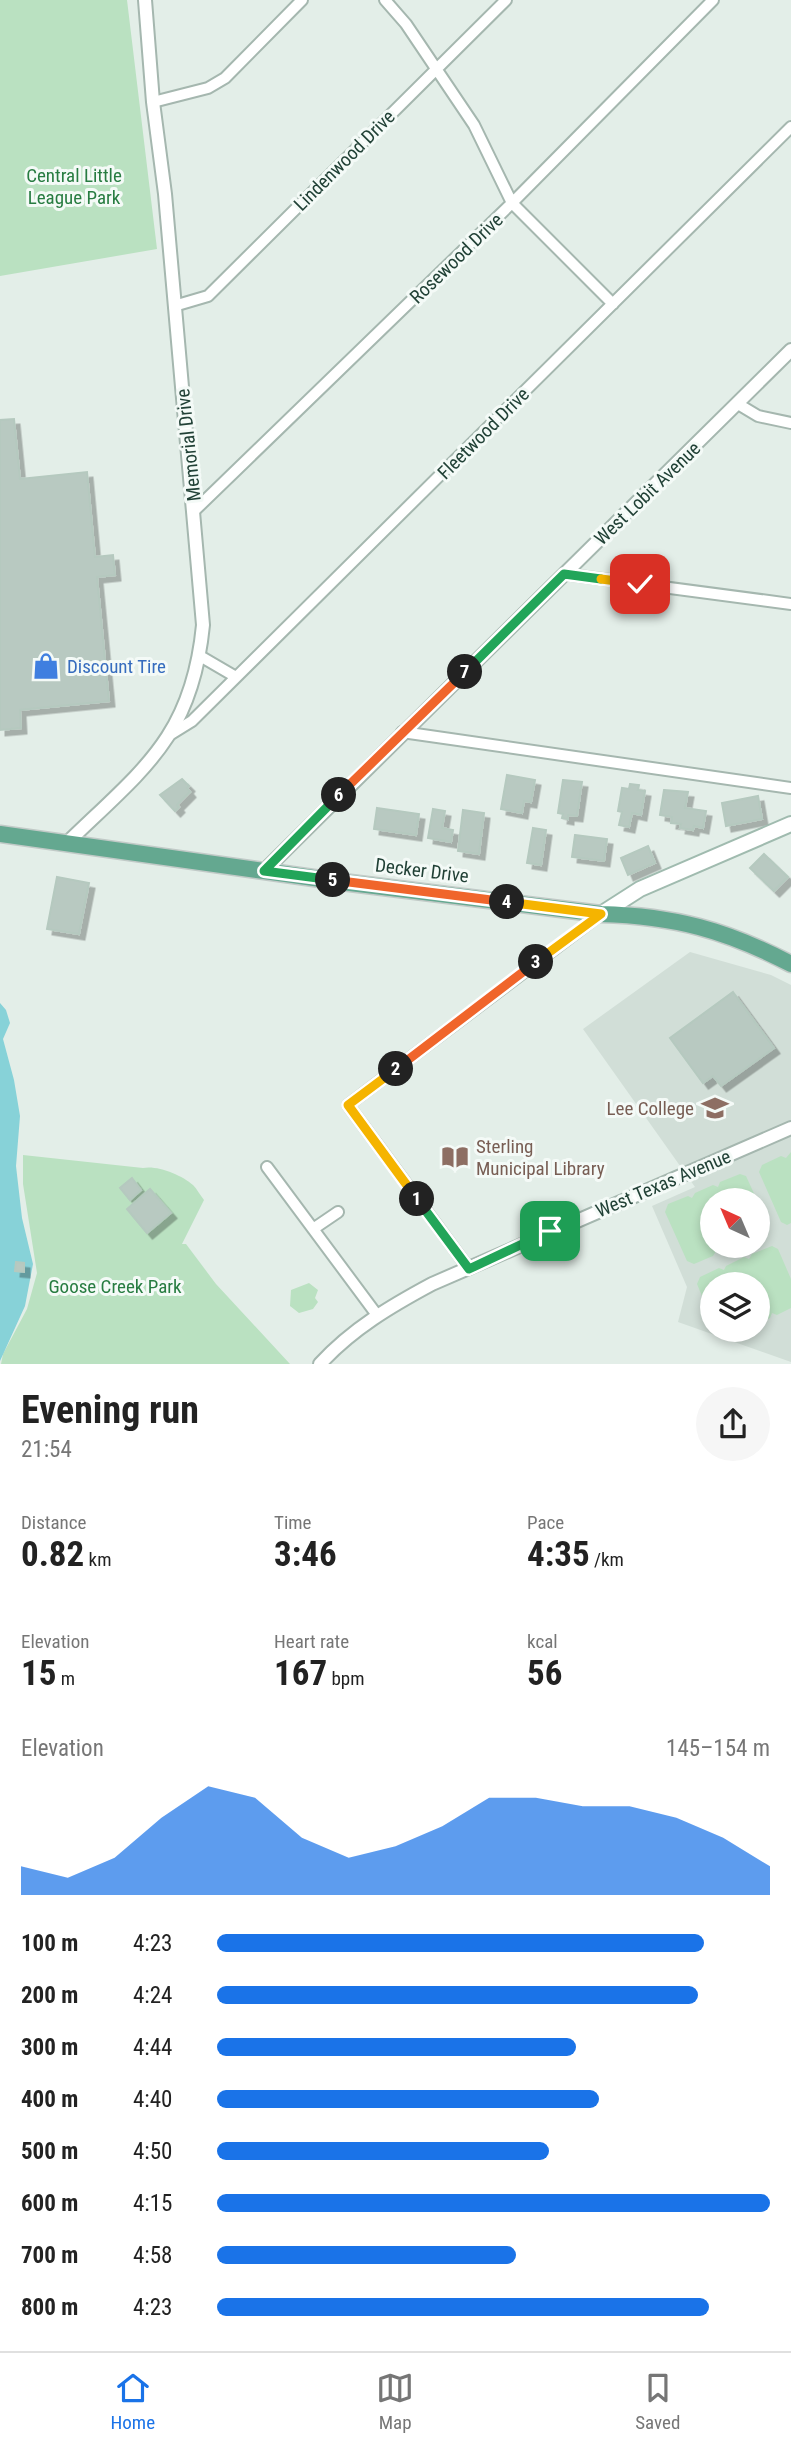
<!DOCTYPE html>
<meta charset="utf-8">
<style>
:root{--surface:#fff;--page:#f6f6f6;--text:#222;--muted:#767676;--line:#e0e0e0;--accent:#1a73e8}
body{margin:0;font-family:"Roboto Condensed",sans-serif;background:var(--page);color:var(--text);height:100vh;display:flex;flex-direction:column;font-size:26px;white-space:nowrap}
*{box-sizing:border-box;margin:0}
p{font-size:23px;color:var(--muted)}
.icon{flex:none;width:38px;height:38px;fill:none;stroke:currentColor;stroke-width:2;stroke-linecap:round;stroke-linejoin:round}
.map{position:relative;height:1364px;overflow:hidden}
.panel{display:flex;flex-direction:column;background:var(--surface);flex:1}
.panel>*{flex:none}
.needle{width:46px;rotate:316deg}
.tools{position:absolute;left:700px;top:1188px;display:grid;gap:14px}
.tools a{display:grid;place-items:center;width:70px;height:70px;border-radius:50%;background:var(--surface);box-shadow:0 4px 10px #0003;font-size:35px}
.pin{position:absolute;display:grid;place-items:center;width:60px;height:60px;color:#fff;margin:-30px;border-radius:14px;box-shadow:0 4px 10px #0006}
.km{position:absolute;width:35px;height:35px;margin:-18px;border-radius:50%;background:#222;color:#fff;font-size:19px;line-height:35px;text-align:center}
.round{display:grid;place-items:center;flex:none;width:74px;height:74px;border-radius:37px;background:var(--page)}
.head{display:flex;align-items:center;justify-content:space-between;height:119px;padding:0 21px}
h1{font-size:38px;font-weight:700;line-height:52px}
.figures{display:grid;grid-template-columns:repeat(3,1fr);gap:10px;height:119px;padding:7px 21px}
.figures div{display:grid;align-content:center}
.figures b{font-size:35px;font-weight:700}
.figures small{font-size:19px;font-weight:400}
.figures p{font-size:19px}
.chart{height:196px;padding:14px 21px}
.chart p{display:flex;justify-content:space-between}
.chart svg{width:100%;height:126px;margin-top:7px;fill:var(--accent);opacity:.7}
ul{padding:0 21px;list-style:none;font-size:23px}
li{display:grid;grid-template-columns:112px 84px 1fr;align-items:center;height:52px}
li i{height:18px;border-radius:9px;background:var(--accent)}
.tab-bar{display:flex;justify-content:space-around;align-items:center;height:98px;border-top:2px solid var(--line);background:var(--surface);font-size:19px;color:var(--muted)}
.tab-bar a{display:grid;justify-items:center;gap:4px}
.tab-bar .selected{color:var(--accent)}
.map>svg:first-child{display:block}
.built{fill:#d1ded7;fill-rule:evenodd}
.green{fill:#bae1c1}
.water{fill:#87d2d8}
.building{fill:#b8c9c1;stroke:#b5c9bf;stroke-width:2;filter:url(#shadow)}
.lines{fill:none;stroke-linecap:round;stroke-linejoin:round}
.minor-casing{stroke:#a5b7af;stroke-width:14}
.tertiary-casing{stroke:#a5b7af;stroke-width:16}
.secondary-casing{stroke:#a0bbaf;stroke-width:18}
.primary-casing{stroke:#c1cac7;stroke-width:19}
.minor{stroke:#fff;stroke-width:10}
.tertiary{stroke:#fff;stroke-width:12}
.secondary{stroke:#fff;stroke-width:14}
.primary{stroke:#64a890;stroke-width:16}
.split-1-casing{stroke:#fff;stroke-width:14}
.split-2-casing{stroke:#fff;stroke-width:14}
.split-3-casing{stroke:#fff;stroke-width:14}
.split-4-casing{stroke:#fff;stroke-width:14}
.split-5-casing{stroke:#fff;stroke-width:14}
.split-6-casing{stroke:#fff;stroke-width:14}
.split-7-casing{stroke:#fff;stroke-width:14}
.split-8-casing{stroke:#fff;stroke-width:14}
.split-9-casing{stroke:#fff;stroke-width:14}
.split-1{stroke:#22a559;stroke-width:9}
.split-2{stroke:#f5b400;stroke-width:9}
.split-3{stroke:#f0652b;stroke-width:9}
.split-4{stroke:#f5b400;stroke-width:9}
.split-5{stroke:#f0652b;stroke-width:9}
.split-6{stroke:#22a559;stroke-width:9}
.split-7{stroke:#f0652b;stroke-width:9}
.split-8{stroke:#22a559;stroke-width:9}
.split-9{stroke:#f5b400;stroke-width:9}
.labels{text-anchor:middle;stroke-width:6;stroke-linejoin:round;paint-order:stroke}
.street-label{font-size:19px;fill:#214136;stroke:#f4faf7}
.park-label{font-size:19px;fill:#277c41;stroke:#f4faf7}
.shop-label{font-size:19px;fill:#366cbe;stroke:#f4faf7;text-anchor:start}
.education-label{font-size:19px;fill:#785e54;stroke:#f4faf7;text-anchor:end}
</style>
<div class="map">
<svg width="791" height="1364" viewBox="0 0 791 1364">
<defs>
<filter id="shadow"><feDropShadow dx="5.5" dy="5.5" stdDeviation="0" flood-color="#0004"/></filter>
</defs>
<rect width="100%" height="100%" fill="#e3eee8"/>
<path class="built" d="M690,952L771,975L791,985V1362L678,1322L687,1287L652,1206L695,1187L583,1029ZM712,1200H758V1246H712ZM712,1284H758V1330H712Z"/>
<path class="green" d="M0,0H127L157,249L0,276Z
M791,1152V1223L787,1225L781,1222L759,1172L762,1165L781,1156L786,1158Z
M23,1155L143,1168C157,1165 182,1175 193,1185C197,1189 200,1195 204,1200L182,1244H186L216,1284L290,1364H1L3,1354L27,1309L37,1273L23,1184Z
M740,1174L746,1176L757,1200H712V1246H737L721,1253L716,1251L713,1256L694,1264L687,1261L665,1212L668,1204L688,1196L692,1198L695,1193L713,1185L718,1187L720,1182Z
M772,1246L778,1249L791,1279V1308L777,1315L772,1313L770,1318L758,1323V1284H712V1320L697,1284L700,1277L719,1268L724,1270L726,1266L744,1257L749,1259L752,1254Z
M309,1283L318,1290L315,1298L318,1302L313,1309L299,1313L290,1306L291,1290Z"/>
<path class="water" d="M0,1003L6,1010L10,1023L3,1039L14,1080L20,1116L16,1166L22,1218L33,1264L25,1306L0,1361Z"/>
<path class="building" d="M14,419L20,479L87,472L95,557L113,555L115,575L97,577L109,701L20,710L21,728L0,730V420Z
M507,775L535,780L531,802L524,801L522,813L501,809Z
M182,779L189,786L187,788L190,792L177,805L179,807L175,811L160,795Z
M563,780L582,782L577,816L568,815V819L562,818L563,814L558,813Z
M630,784L639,785L638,790L645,791L641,815L632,813L629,827L619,825L622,812L618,811L622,788L629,789Z
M664,790L688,792L685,808L706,811L703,828L694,826L693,830L680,828L681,824L671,823L672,817L660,815Z
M758,796L762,819L726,826L722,803Z
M377,808L419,814L416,835L374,829Z
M433,809L445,811L442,828L453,830L451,842L428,838Z
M463,810L484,813L479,854L458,851Z
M533,828L546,830L541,865L527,863Z
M575,835L607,839L604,861L572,857Z
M648,846L655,863L628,875L621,858Z
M764,854L788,877L774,891L750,868Z
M57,877L89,883L79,934L47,929Z
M733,992L774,1048L721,1086L713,1076L703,1083L670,1038Z
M132,1178L141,1190L130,1200L120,1188Z
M150,1189L171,1213L147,1233L127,1209Z
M16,1262L24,1263V1272L15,1271Z"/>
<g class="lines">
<defs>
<path id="minor" d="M385,0L406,24L474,125L512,203L613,304
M153,102L208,88L225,78L302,0
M174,306L208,296L506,0
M738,404L758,416L791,423
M194,511L512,203L713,0
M564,574L791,604
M200,656L236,677
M402,732L791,788
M171,734L192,721L791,127
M267,1167L377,1315
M313,1229L338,1212
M469,1269L348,1105L601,914"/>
<path id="tertiary" d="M66,844C142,770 192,738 203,625L165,194L153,102L145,0
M264,871L791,350
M320,1364C352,1329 391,1306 432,1284L791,1128"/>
<path id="secondary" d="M601,914L640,889L791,824"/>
<path id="primary" d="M0,834L342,882L601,914C674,916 726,930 791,964"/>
</defs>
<use href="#minor" class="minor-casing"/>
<use href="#tertiary" class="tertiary-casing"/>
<use href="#secondary" class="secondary-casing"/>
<use href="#primary" class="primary-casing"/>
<use href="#minor" class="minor"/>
<use href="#tertiary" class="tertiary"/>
<use href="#secondary" class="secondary"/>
<use href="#primary" class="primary"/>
</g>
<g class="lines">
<defs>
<path id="split-1" d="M417,1199L469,1269L550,1231"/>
<path id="split-2" d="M396,1069L348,1105L417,1199"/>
<path id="split-3" d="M396,1069L536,962"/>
<path id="split-4" d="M507,902L601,914L536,962"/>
<path id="split-5" d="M333,880L507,902"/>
<path id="split-6" d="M333,880L264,871L339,795"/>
<path id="split-7" d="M339,795L465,672"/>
<path id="split-8" d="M465,672L564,574L601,579"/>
<path id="split-9" d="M601,579L640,584"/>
</defs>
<use href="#split-1" class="split-1-casing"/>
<use href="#split-2" class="split-2-casing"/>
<use href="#split-3" class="split-3-casing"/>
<use href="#split-4" class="split-4-casing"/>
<use href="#split-5" class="split-5-casing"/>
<use href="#split-6" class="split-6-casing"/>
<use href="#split-7" class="split-7-casing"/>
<use href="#split-8" class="split-8-casing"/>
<use href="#split-9" class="split-9-casing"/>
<use href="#split-1" class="split-1"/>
<use href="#split-2" class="split-2"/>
<use href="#split-3" class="split-3"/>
<use href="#split-4" class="split-4"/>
<use href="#split-5" class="split-5"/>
<use href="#split-6" class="split-6"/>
<use href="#split-7" class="split-7"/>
<use href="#split-8" class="split-8"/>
<use href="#split-9" class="split-9"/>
</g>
<defs>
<symbol id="shop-bare" viewBox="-9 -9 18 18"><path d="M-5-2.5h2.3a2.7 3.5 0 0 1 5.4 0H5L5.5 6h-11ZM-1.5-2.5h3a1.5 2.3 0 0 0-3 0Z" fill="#3f7fe0" stroke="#f4faf7" stroke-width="2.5" paint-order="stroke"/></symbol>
<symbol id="university-bare" viewBox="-9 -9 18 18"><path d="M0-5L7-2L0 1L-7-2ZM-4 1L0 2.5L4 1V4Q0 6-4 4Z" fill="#8d6e63" stroke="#f4faf7" stroke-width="2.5" paint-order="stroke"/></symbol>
<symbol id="library-bare" viewBox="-9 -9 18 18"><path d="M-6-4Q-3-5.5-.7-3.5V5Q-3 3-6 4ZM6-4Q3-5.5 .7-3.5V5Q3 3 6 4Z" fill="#8d6e63" stroke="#f4faf7" stroke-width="2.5" paint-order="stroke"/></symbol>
</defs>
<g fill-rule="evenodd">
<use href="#shop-bare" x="27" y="647" width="38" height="38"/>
<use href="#university-bare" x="696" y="1089" width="38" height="38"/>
<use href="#library-bare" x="436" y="1138" width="38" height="38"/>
</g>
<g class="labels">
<g class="street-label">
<text transform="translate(344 160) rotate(-45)" y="7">Lindenwood Drive</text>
<text transform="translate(456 258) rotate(-44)" y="7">Rosewood Drive</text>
<text transform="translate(483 433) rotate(-45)" y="7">Fleetwood Drive</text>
<text transform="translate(188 445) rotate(-96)" y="7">Memorial Drive</text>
<text transform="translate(647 493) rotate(-44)" y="7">West Lobit Avenue</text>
<text transform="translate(422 870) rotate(7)" y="7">Decker Drive</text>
<text transform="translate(663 1183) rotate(-23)" y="7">West Texas Avenue</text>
</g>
<g class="park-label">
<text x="74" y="182">Central Little<tspan x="74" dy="22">League Park</tspan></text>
<text x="115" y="1293">Goose Creek Park</text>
</g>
<g class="shop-label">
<text x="67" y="673">Discount Tire</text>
</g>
<g class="education-label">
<text x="694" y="1115">Lee College</text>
<text x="476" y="1153" text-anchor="start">Sterling<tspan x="476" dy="22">Municipal Library</tspan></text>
</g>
</g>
</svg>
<div class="tools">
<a><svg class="needle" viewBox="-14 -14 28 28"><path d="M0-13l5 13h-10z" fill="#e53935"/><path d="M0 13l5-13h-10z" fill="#767676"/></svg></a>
<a><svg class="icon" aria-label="layers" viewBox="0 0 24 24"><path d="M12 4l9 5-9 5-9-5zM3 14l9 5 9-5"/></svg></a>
</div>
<div class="pin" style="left:550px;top:1231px;background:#1e9e55"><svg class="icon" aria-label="arrive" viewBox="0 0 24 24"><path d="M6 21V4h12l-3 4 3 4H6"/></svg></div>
<div class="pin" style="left:640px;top:584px;background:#d93025"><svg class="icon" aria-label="check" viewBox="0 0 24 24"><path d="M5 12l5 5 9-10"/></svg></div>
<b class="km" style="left:417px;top:1199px">1</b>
<b class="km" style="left:396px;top:1069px">2</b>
<b class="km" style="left:536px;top:962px">3</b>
<b class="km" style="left:507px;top:902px">4</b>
<b class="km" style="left:333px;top:880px">5</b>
<b class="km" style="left:339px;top:795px">6</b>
<b class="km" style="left:465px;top:672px">7</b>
</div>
<section class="panel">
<div class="head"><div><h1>Evening run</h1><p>21:54</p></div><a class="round"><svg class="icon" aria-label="share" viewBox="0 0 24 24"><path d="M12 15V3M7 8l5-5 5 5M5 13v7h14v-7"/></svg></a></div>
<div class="figures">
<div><p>Distance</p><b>0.82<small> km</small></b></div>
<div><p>Time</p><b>3:46</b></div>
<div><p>Pace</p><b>4:35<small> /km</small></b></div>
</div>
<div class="figures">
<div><p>Elevation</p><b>15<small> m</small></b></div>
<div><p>Heart rate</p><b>167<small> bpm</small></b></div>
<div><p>kcal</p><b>56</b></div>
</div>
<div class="chart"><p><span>Elevation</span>145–154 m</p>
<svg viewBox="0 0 160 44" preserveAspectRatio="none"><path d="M0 44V34L10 38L20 31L30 17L40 6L50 10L60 24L70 31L80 27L90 20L100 10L110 10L120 13L130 13L140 17L150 24L160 34V44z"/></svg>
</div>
<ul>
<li><b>100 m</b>4:23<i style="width:88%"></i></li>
<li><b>200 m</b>4:24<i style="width:87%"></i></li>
<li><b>300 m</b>4:44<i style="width:65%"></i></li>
<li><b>400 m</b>4:40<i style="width:69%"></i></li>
<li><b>500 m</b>4:50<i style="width:60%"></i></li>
<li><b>600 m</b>4:15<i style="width:100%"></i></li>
<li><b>700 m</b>4:58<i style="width:54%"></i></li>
<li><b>800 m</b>4:23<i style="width:89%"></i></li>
</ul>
</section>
<nav class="tab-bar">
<a class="selected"><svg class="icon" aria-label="home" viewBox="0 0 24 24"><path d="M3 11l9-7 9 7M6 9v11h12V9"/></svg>Home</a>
<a><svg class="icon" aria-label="map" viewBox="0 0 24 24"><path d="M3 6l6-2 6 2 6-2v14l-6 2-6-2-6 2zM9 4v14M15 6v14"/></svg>Map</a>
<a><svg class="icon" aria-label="saved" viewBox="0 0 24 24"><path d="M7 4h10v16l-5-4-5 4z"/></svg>Saved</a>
</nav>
